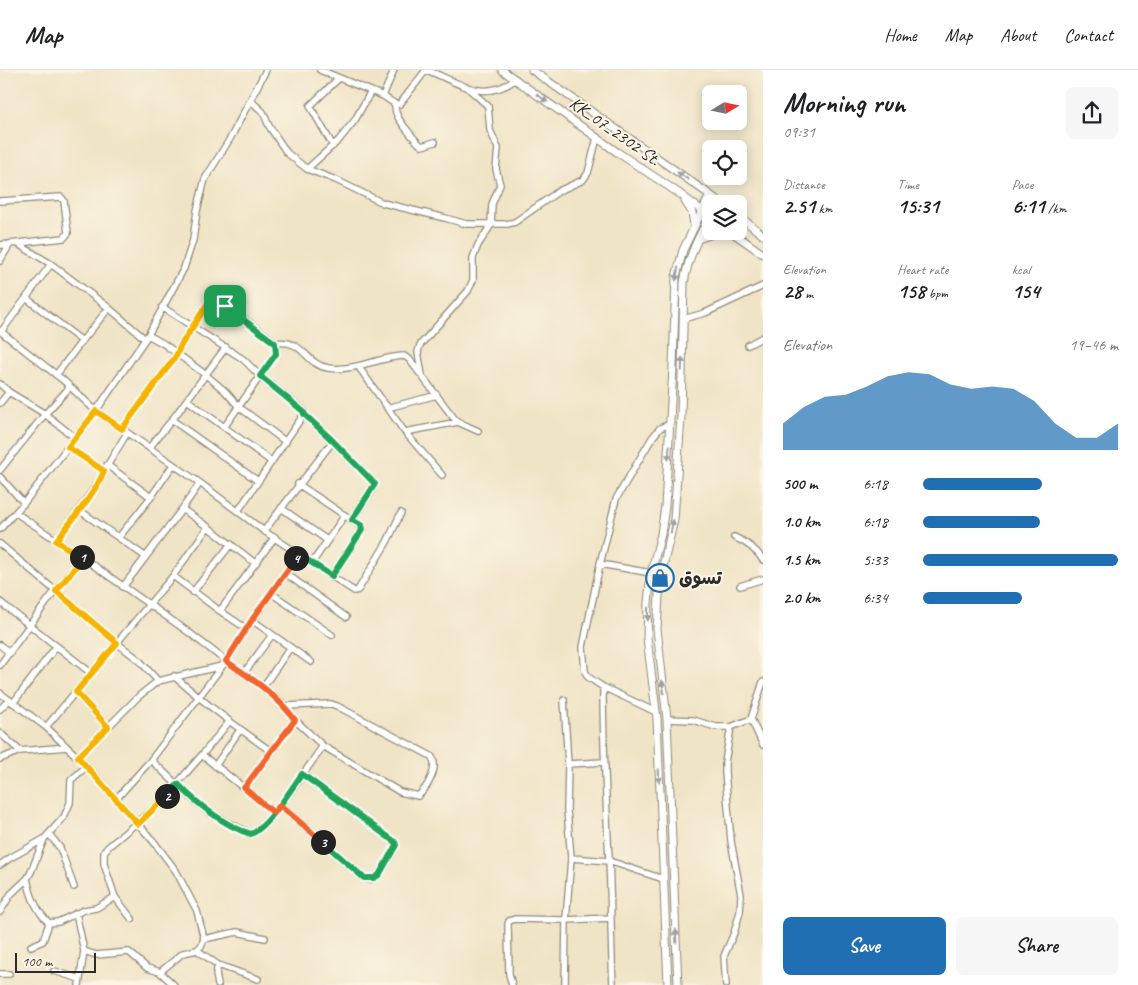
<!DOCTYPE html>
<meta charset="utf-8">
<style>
:root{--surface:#fff;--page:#f6f6f6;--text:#202124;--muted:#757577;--line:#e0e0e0;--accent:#1f6fb2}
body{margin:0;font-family:Caveat,"Playpen Sans Arabic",sans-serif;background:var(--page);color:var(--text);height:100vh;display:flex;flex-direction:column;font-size:19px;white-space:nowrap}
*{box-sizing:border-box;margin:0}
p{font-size:16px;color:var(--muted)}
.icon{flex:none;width:28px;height:28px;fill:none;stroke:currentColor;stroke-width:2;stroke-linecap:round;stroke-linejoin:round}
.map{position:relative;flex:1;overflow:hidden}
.sheet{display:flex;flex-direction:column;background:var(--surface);width:375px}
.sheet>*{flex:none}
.needle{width:32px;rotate:80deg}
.buttons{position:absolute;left:702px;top:15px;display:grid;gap:10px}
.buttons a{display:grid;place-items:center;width:45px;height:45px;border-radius:8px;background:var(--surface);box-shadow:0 2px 12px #0003;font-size:25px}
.scale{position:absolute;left:15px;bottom:12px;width:81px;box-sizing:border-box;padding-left:5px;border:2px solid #2b2b2b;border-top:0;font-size:14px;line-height:18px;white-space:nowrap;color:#2b2b2b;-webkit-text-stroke:4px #fcf5e5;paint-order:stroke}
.pin{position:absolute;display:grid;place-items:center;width:42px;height:42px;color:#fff;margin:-21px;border-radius:10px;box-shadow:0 2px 8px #0006}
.km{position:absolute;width:25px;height:25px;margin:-12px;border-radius:50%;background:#222;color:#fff;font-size:14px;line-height:25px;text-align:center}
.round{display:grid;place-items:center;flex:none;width:52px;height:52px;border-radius:8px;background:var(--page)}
.headline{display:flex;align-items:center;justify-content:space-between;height:85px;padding:0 20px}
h1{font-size:28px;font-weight:800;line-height:38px}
.metrics{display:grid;grid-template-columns:repeat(3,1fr);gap:8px;height:85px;padding:5px 20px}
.metrics div{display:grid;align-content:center}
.metrics b{font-size:21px;font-weight:800}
.metrics small{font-size:14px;font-weight:400}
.metrics p{font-size:14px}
.chart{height:140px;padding:10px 20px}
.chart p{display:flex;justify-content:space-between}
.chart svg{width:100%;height:90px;margin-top:5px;fill:var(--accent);opacity:.7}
.cta{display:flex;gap:10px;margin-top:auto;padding:10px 20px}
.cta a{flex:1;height:58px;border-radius:8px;background:var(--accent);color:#fff;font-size:20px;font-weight:800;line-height:58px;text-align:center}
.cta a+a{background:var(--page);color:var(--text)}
ul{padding:0 20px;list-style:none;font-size:16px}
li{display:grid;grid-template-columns:80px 60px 1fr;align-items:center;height:38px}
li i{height:12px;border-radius:6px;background:var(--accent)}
header{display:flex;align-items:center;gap:30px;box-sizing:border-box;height:70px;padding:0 25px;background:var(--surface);border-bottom:1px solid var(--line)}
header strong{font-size:24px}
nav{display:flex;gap:28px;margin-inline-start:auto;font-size:18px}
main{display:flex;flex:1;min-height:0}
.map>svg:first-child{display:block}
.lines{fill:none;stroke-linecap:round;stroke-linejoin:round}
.minor-casing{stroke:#8e8878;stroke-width:8}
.major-casing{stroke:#8e8878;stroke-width:9}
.minor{stroke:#fff;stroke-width:5.5}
.major{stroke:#fff;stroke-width:7}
.oneway{fill:#a0a0a0}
.split-1-casing{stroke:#fff;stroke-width:10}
.split-2-casing{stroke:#fff;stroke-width:10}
.split-3-casing{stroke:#fff;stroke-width:10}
.split-4-casing{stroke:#fff;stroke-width:10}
.split-5-casing{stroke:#fff;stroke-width:10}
.split-1{stroke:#f5b400;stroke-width:6}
.split-2{stroke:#f5b400;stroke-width:6}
.split-3{stroke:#22a559;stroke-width:6}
.split-4{stroke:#f0652b;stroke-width:6}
.split-5{stroke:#22a559;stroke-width:6}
.labels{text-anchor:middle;stroke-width:4;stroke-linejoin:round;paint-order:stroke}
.street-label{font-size:18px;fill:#2b2b2b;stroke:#fcf5e5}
.poi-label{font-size:18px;font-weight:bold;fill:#2b2b2b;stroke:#fcf5e5;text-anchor:start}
</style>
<header>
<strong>Map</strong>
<nav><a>Home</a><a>Map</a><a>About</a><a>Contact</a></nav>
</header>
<main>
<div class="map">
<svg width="763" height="915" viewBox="0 0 763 915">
<rect width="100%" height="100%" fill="#fcf5e5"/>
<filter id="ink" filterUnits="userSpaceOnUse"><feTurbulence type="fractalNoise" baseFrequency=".02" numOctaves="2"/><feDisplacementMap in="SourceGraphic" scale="10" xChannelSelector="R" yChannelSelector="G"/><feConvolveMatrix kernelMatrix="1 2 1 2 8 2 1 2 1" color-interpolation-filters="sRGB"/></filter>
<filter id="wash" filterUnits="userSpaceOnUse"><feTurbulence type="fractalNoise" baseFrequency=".0096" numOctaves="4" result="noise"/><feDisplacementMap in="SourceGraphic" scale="20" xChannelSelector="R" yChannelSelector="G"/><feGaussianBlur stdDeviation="1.12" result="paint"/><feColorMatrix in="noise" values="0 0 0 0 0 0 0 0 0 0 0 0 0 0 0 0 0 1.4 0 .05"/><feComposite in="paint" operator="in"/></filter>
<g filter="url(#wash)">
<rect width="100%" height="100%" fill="#f0e4c6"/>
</g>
<g filter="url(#ink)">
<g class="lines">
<defs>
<path id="minor" d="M320,0L383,26L395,34H400L426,0
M427,0C458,12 483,34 516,9
M383,26L394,0
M250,30L263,42L269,56L287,83L307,99L336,110L383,133L445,148L466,154H507L515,152L559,121L583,110L588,103L597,68
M395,34C395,38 395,41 397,45C399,51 418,74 422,76L435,72
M333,76L310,36L339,8
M307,99L339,70L355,50L371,21
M0,131L61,127L64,131L68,163L64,168L0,175
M18,174L51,194L109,238L82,271
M0,191L10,174
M26,228L82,271L56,305
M162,237L243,289L260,306L304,341V344L373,411L374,417L352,450
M109,238L144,268
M683,249L705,243L763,216
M0,261L63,310L96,341L24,433L0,459
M1,262L51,194
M148,265L164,274L206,305L225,321L239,337L286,372
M275,273C304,268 304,294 328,298C354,302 378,287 404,286L409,289L453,347L458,352L478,361
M748,275L763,267
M358,296L404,361L442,405
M422,305L418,282L420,275L468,221L473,210V188L478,175L491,155L492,134L500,115L496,99L498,78L490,60L488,36L469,19
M0,314L9,322L45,344L74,367
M187,330L272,392
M0,333L9,322
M387,338L437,325
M172,350L258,411
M122,359L176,286L181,275L210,230C222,230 260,261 272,270C276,274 276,278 276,284L225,356
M405,362L458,352
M68,377L104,401L127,363
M149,378L172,350L226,277
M107,395L151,427
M0,400L45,344L70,317
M0,407L24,433
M200,413L264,461L354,521L358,520L387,472L401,443
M298,414L362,457V460L332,506
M281,438L327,470
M79,440L101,408L104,401
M238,441L304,344
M16,443L83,488
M208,457L255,493
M264,461L333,371
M119,467L151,427L173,395
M734,467C746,472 756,479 763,490
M56,471L79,440L146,487
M0,474L117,573L139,590L158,611
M312,493L345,445
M600,494L651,503
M285,503L346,547
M173,506L220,541L275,467
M740,516L763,509
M123,517L182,439
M193,522L231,474
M271,523L332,565
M0,532L91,603
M220,541L247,559L226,591L151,690L191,728L210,743L251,764C269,757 309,695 323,676
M252,550L311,592
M247,559L298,484
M0,575L10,583
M0,595L55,521L83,488L187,561L226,591L263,617L286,636L295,650L323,676L400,722L418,726C427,718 440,697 431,686L337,636L331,634L286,636
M244,603L272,565
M174,606C205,634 238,658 272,682
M763,612L751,649L763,675
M263,617L290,578
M603,617C603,674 606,731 609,789C611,831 611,873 613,915
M76,622L108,657
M0,623L46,657L173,506L208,457L182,439L200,413L96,341L148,265L184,198L193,170L197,141L205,109L231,67L266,0
M564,630L568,694L567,740L571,788L566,850L565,915
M13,633L56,577
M0,639L9,630
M656,642L603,617L588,607L585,601L583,577L600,494L616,429L652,368L660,358L670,354
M667,649L693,650L716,657H731L751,649
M229,652L202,685L244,718L295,650
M46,657L87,696L154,772L176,801L197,841L204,869L201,876L197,880L183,883L160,902
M0,663L20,681
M78,687L139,626L158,611L222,596
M0,689L20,681L67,677
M568,694L604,692
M215,696L240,660
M244,718L274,743
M116,729L151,690
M280,735L364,808C367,809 369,810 372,809C380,806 396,780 395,772L302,704
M49,764L60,778L74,817
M571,788L609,791L663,809
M0,795L10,788L44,769L64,747L70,733L71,710L87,696
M27,809C31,827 36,840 49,853L58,852L84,840L96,838L115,827
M0,842L11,824L27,809L31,802L44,769
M76,843L84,881L79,915
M132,849L115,827L104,794V782L108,777L160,733L202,685
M204,869L237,862L265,868
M31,876L43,871L49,853
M197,880L218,895L258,909
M84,881L96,885L129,882L147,898L160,902L174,915
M218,895L216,904L218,915
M54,901L80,909
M0,904H9
M512,915L509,904L508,854L509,851L515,849L566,850L610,848
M726,915L724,886L734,863L740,842L741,825L731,771L725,702V692L731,657"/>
<path id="major" d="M502,0L617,82L680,124L704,142
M532,0L723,134
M685,131L692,142L694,155
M739,146L763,165
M730,161L763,184
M698,169L720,161
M668,915L657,649L647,568L648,533L651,503L661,464L665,436L673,298L676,207L683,180L710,125
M678,915L667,649L657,559L660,509L674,450L681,346L684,213C688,187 699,166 711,143"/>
</defs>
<use href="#minor" class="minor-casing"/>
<use href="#major" class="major-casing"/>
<use href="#minor" class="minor"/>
<use href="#major" class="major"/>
</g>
<defs><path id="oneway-solid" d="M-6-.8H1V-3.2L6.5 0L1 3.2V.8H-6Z" transform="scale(1.25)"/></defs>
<g class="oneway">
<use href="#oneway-solid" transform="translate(542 28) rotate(35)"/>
<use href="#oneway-solid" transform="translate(683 106) rotate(-146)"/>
<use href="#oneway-solid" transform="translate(677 204) rotate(100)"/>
<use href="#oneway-solid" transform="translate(682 294) rotate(-88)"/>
<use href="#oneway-solid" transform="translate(669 383) rotate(94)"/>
<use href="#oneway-solid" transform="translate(672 456) rotate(-80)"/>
<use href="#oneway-solid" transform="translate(648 544) rotate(91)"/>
<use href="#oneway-solid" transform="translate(663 617) rotate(-98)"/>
<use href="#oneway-solid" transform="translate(659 706) rotate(88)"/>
<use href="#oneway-solid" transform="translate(676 866) rotate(-93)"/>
</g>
</g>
<g class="lines" filter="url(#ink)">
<defs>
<path id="split-1" d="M82,487L56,471C71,451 95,424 104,401L68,377L96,341L122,359L176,286L181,275L210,230H215L225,236"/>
<path id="split-2" d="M82,487L83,488L56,521L117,573L76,622L108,657L78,687L138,754L167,726"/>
<path id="split-3" d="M167,726L178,714C196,733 226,757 251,764C268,757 291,719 302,704L395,772L396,775L379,805L374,808H364L323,772"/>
<path id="split-4" d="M296,488L252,550L226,591C251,608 277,625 295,650L244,718L274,743L280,735L323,772"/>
<path id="split-5" d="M225,236L275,273L276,284L260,306L304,342V344L333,371L375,414L352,450L361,455L362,460L332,506L298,484L296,488"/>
</defs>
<use href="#split-1" class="split-1-casing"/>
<use href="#split-2" class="split-2-casing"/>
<use href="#split-3" class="split-3-casing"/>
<use href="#split-4" class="split-4-casing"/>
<use href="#split-5" class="split-5-casing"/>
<use href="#split-1" class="split-1"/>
<use href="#split-2" class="split-2"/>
<use href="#split-3" class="split-3"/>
<use href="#split-4" class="split-4"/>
<use href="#split-5" class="split-5"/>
</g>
<defs>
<symbol id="shop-ring" viewBox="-11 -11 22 22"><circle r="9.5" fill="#fcf5e5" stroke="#1f6fb2" stroke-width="1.5"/><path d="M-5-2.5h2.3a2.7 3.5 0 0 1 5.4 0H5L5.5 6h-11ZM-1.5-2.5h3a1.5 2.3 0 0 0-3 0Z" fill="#1f6fb2"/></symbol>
</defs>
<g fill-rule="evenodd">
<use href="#shop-ring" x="644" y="492" width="32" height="32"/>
</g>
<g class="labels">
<g class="street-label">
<text transform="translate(615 61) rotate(35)" y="6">KK_07_2302 St.</text>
</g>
<g class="poi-label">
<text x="679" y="514">تسوق</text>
</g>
</g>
</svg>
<div class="buttons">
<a><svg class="needle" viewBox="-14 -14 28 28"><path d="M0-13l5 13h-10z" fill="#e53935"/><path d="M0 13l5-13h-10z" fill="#757577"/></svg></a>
<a><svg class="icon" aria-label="locate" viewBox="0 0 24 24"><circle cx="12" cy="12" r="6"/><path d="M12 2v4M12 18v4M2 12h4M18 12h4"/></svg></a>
<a><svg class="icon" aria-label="layers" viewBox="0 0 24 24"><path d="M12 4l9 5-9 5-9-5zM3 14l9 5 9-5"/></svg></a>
</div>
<div class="scale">100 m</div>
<div class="pin" style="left:225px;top:236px;background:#1e9e55"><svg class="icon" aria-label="arrive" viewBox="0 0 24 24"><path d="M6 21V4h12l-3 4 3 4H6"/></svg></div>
<b class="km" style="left:82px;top:487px">1</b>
<b class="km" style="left:167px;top:726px">2</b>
<b class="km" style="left:323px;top:772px">3</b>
<b class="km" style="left:296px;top:488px">4</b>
</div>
<section class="sheet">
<div class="headline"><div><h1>Morning run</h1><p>09:31</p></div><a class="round"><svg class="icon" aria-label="share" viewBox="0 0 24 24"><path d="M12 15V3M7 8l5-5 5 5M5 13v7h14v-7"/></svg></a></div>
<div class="metrics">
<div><p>Distance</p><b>2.51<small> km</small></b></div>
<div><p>Time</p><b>15:31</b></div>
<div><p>Pace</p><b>6:11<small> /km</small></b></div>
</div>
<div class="metrics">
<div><p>Elevation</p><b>28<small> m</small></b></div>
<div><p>Heart rate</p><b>158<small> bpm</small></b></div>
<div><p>kcal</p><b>154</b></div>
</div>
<div class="chart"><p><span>Elevation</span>19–46 m</p>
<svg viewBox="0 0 160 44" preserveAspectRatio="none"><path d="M0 44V31L10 23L20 18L30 17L40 13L50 8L60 6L70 7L80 12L90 14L100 13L110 14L120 20L130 31L140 38L150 38L160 31V44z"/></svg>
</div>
<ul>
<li><b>500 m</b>6:18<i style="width:61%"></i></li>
<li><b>1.0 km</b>6:18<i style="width:60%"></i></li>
<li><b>1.5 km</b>5:33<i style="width:100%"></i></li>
<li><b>2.0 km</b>6:34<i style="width:51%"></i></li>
</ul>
<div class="cta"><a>Save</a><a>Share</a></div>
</section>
</main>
